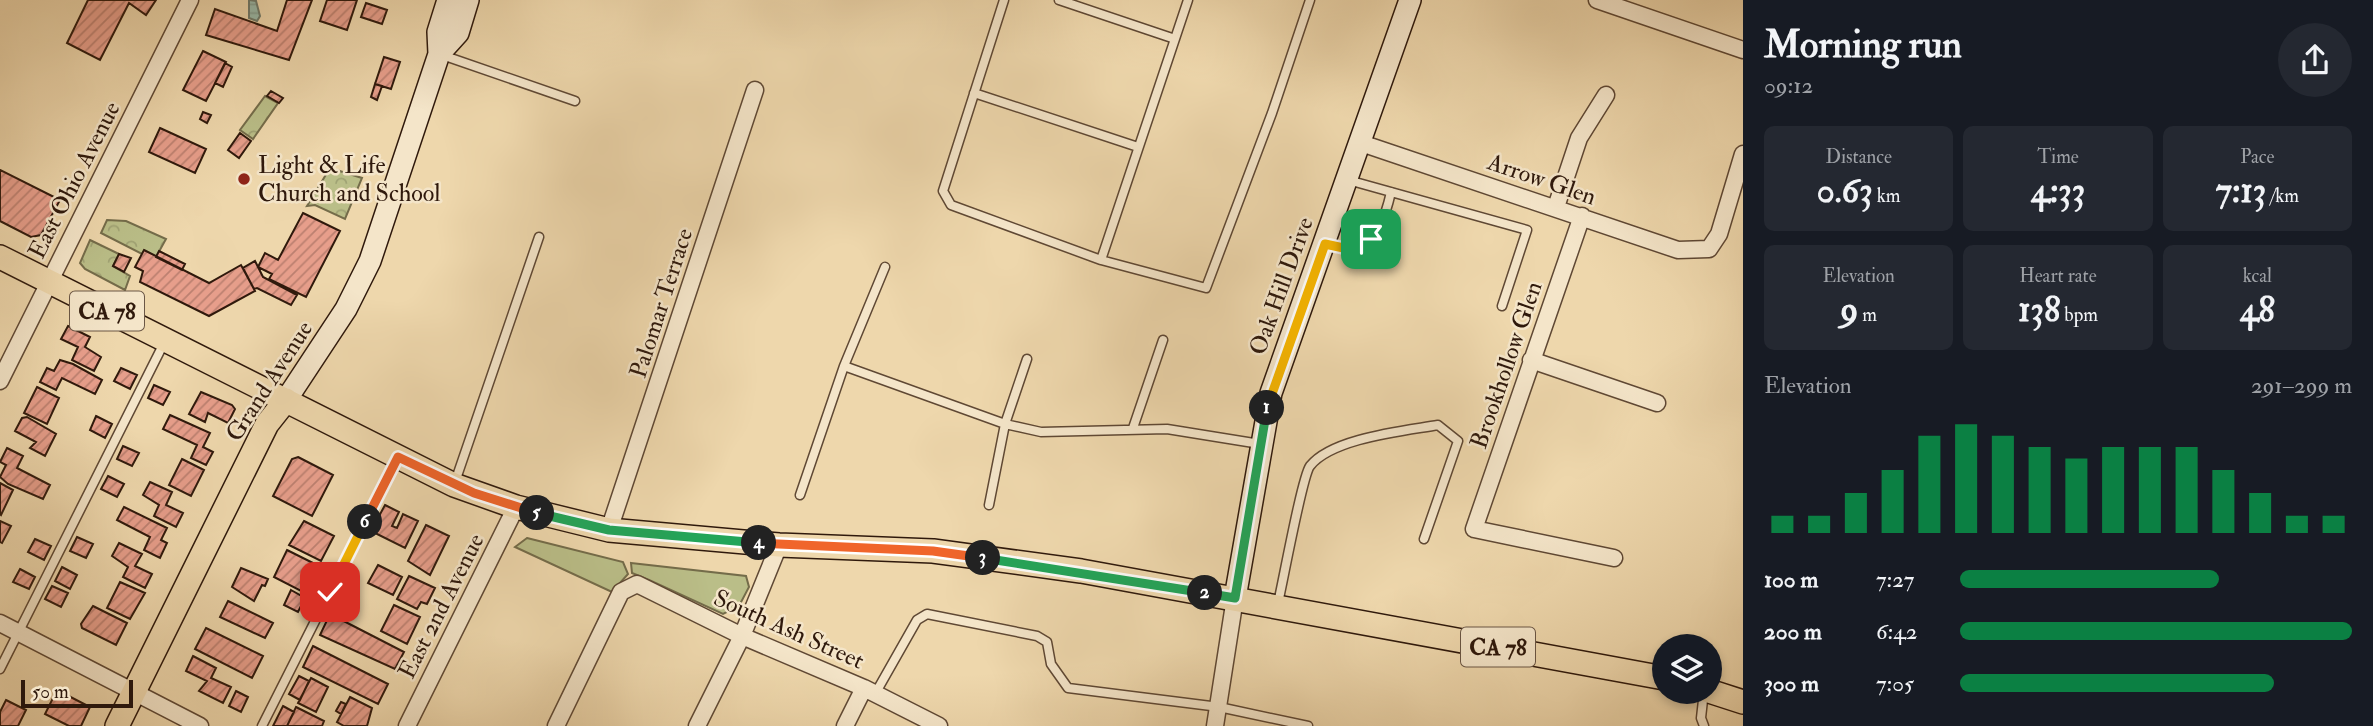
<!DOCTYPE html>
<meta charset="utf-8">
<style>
:root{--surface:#171b24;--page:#242831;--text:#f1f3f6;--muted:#9ea1a6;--accent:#0b8043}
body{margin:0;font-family:"IM FELL Double Pica",serif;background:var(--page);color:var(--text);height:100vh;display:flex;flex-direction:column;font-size:26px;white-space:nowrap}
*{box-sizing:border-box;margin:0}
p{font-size:23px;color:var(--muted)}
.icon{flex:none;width:38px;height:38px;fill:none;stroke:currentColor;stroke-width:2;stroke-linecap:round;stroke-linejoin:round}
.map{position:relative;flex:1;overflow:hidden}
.side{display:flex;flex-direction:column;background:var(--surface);width:630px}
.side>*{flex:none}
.buttons{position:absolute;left:1652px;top:634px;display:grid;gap:14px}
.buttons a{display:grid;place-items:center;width:70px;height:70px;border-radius:50%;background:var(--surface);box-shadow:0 4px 10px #0003;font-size:35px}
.scale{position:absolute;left:21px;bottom:18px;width:112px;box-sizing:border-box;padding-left:7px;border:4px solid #2f190c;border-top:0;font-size:19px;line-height:24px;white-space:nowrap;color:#2f190c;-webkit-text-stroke:5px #f4e5c9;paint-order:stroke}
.pin{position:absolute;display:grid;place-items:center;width:60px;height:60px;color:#fff;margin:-30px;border-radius:14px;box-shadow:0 4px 10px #0006}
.km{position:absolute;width:35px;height:35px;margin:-18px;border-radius:50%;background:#222;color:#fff;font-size:19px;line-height:35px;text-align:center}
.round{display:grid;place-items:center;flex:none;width:74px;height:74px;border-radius:37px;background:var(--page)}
.overview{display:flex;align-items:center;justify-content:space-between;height:119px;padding:0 21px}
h1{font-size:38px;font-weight:700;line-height:52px}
.metrics{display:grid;grid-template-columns:repeat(3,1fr);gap:10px;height:119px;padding:7px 21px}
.metrics div{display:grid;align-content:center;border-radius:10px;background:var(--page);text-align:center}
.metrics b{font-size:35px;font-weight:700}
.metrics small{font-size:19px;font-weight:400}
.metrics p{font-size:19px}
.chart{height:196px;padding:14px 21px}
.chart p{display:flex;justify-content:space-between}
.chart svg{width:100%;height:126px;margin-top:7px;stroke:var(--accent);stroke-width:6}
ul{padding:0 21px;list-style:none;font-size:23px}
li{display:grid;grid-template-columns:112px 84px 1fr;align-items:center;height:52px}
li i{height:18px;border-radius:9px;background:var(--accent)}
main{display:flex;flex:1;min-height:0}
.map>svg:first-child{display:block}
.green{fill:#babe88;stroke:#746c4a;stroke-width:2}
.park{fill:url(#park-crowns);stroke:#746c4a;stroke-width:2}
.water{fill:url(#water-rules);stroke:#6f7a6b;stroke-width:2}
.building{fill:url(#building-hatch);stroke:#2f190c;stroke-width:2}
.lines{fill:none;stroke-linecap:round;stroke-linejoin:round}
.lane-casing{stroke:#5f4834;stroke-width:11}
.street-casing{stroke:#5f4834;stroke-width:19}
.secondary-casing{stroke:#2f190c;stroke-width:24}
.primary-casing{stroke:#2f190c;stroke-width:26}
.lane{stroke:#f4e5c9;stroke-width:8}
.street{stroke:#f4e5c9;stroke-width:16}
.secondary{stroke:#f4e5c9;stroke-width:21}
.primary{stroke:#eed7ac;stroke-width:23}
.split-1-casing{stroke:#fff;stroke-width:14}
.split-2-casing{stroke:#fff;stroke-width:14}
.split-3-casing{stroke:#fff;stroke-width:14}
.split-4-casing{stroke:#fff;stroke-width:14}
.split-5-casing{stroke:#fff;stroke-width:14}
.split-6-casing{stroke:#fff;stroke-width:14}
.split-7-casing{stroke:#fff;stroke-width:14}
.split-1{stroke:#f5b400;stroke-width:9}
.split-2{stroke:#22a559;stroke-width:9}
.split-3{stroke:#22a559;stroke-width:9}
.split-4{stroke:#f0652b;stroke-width:9}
.split-5{stroke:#22a559;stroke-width:9}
.split-6{stroke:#f0652b;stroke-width:9}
.split-7{stroke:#f5b400;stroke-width:9}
.poi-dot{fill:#8f2418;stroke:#f4e5c9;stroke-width:2.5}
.labels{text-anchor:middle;stroke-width:5;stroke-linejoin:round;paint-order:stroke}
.shield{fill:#f4e5c9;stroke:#6a5645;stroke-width:2}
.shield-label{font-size:23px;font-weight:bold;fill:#2f190c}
.poi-label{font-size:24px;fill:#2f190c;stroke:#f4e5c9;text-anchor:start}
.street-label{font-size:24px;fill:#2f190c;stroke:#f4e5c9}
</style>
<main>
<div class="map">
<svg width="1743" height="726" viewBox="0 0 1743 726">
<defs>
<pattern id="park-crowns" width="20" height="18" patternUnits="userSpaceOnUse" patternTransform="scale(1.75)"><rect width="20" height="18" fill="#babe88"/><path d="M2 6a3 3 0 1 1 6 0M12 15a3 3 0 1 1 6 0" fill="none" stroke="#a0a374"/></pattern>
<pattern id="water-rules" width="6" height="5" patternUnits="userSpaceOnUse" patternTransform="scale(1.75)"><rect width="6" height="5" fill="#99baaa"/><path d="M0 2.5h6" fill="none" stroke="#849f91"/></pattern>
<pattern id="building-hatch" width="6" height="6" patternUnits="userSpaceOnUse" patternTransform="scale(1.75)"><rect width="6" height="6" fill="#e79e8b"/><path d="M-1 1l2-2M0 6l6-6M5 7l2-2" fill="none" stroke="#bc8070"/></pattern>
</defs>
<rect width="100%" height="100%" fill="#eed7ac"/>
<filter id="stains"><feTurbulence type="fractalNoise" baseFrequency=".00286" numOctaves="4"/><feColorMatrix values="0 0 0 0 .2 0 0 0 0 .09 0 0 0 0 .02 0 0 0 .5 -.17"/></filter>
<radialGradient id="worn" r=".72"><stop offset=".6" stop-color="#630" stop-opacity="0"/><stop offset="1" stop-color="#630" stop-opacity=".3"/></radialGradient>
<path class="green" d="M527,538L623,562L628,574L612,592L515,547Z
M631,563L746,576L749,587L739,606L723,614L649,580L632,573Z"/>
<path class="park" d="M265,96L278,103L253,139L240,130Z
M330,168L362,178L345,219L315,205L307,206Z
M107,220L126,221L166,239L156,257L144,251L142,254L101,233Z
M90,240L119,254L113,266L130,276L125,290L85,269L80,263Z"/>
<path class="water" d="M249,0L256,1L260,16L257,21L249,18Z"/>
<path class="building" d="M88,0H156L146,15L129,3L100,60L67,43Z
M287,0H312L289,60L206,35L215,9L277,31Z
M327,0H357L347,30L320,21Z
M366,3L387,10L382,24L361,17Z
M203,51L226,62L206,101L183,90Z
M384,57L400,62L391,89L375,84Z
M225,63L232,67L223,87L215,83Z
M375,84L382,86L377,100L371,97Z
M271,91L283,98L279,103L267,96Z
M203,112L211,115L207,123L200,119Z
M160,128L206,149L195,173L149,152Z
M240,133L251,141L239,158L228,150Z
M0,170L60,200L41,235L31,237L0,221Z
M303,213L340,231L306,297L269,279L272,274L258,267L265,253L278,260Z
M144,250L209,283L241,265L255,291L209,316L140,282L143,271L135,267Z
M159,251L185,264L182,270L156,257Z
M119,254L131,258L124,272L113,266Z
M255,261L263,277L297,295L291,305L257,288L254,289L243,268Z
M68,326L90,337L85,347L101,357L94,371L72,360L78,347L61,339Z
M60,360L73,364L102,380L95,394L62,378L56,390L40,382L47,368L54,371Z
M121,368L137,375L130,389L114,381Z
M154,385L170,392L163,405L148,398Z
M37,387L59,398L47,424L24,413Z
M201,392L232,405L235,409L228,423L208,413L205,422L189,414Z
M170,415L210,433L203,447L213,452L206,465L191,458L197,445L163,429Z
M96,416L112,424L105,438L90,430Z
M27,417L56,434L45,456L30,448L36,442L15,431L22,418Z
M123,446L139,453L132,466L117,459Z
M7,448L23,456L17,468L50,485L43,499L8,484L0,477L6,465L0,462Z
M298,457L333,475L312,516L273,496L292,459Z
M182,459L204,470L191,496L169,485Z
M108,476L124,484L117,497L101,489Z
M150,482L172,492L166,505L183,513L176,527L154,516L159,505L143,495Z
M0,483L13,490L1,515L0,514Z
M385,505L399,512L392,526L397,528L403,514L418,521L405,548L371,531Z
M124,507L167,528L161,540L167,543L160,558L144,550L150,537L117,520Z
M0,521L11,526L2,543L0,542Z
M304,521L334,536L321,561L289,545Z
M426,525L449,536L430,575L408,561Z
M77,537L93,544L86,558L70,551Z
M35,539L51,546L44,560L28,552Z
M119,543L142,554L135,566L152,574L145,588L123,577L128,567L112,556Z
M287,550L317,565L303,592L274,577Z
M378,565L402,577L393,595L368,583Z
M62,567L77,575L70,589L55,581Z
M241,568L268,579L265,586L262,585L254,601L232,587Z
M20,569L35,577L29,589L13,582Z
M409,576L435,588L427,604L421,602L417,609L397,599Z
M120,582L145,593L130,619L107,608Z
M52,586L68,593L61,607L45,599Z
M291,590L305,598L298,612L284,605Z
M228,601L273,623L265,638L220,617Z
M394,605L420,617L407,644L381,631Z
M93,606L127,623L116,645L82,628L81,624Z
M330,614L404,652L395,669L320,635Z
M206,628L263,656L252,678L195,649Z
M313,646L388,684L378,704L303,667Z
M193,656L216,668L211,678L231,687L223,703L199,691L207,681L186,671Z
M299,676L309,681L300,700L289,694Z
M311,678L328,687L316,712L298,703Z
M57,690L90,707L81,726H69L45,714Z
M236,691L248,697L241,712L229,706Z
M350,697L372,708L367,726H344L337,722Z
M6,700L26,710L18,726H0V712Z
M341,702L346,704L341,714L336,711Z
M283,706L294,712L287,726H273Z
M296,707L324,721L322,726H287Z"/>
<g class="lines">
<defs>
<path id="lane" d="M1004,0L943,191L951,205L1101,260L1206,288L1272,113L1310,0
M1059,0L1175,39
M442,55L575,101
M974,93L1138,147
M1348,180L1527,230L1502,306
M1325,244C1333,246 1344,250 1352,250C1376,250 1387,210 1391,192
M1101,260L1188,0
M844,366L1005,424L1041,432L1167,429L1260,444
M1133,428L1163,340
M455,482L539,237
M800,495L844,366L885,267
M989,505L1005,424L1027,359
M1278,603C1283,582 1302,477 1310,466C1332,438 1404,431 1438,425L1458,441L1424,539
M0,669L164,343
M1704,691L1701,718L1704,726
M875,694L917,620L927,614L1037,636L1047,642L1051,664L1068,688L1219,707L1308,726
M262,726L397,459"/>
<path id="street" d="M1597,0L1743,50
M1361,143L1678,250L1709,249L1719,234L1743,154
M1556,207L1579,138L1606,95
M1582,216L1474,529L1614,558
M1531,360L1657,403
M0,381L190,0
M609,530L755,90
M0,623L200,726
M407,726L516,507
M556,726L621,592L637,584L742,636L864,688L939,726
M697,726L742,636L779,545
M845,726L864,688
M1215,726L1235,598"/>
<path id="secondary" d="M439,54L458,33L468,0
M286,400L346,309L370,261L439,54L438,32L448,0
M1235,598L1271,393L1410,0"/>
<path id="primary" d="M0,257L454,485L516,507L609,530L779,545L933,551L1081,571L1664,678
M1709,691L1743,702
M117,726L267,424L286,400"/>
</defs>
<use href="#lane" class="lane-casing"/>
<use href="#street" class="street-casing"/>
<use href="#secondary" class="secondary-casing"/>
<use href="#primary" class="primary-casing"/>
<use href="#lane" class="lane"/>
<use href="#street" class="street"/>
<use href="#secondary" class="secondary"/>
<use href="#primary" class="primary"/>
</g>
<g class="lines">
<defs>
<path id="split-1" d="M1267,408L1325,244L1353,250L1371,239"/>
<path id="split-2" d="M1205,593L1235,598L1267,408"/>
<path id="split-3" d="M983,558L1205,593"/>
<path id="split-4" d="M759,543L933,551L983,558"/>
<path id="split-5" d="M537,513L609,530L759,543"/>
<path id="split-6" d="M365,522L398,457L474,493L537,513"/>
<path id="split-7" d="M330,592L365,522"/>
</defs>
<use href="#split-1" class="split-1-casing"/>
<use href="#split-2" class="split-2-casing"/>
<use href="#split-3" class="split-3-casing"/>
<use href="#split-4" class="split-4-casing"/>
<use href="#split-5" class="split-5-casing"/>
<use href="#split-6" class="split-6-casing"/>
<use href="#split-7" class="split-7-casing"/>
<use href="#split-1" class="split-1"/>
<use href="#split-2" class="split-2"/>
<use href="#split-3" class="split-3"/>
<use href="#split-4" class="split-4"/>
<use href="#split-5" class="split-5"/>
<use href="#split-6" class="split-6"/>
<use href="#split-7" class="split-7"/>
</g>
<circle class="poi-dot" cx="244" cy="179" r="7"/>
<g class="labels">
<g class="shield">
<rect x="70" y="291.5" width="74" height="39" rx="5"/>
<rect x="1461" y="627.5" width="74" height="39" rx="5"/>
</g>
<g class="shield-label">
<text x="107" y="319">CA 78</text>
<text x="1498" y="655">CA 78</text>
</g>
<g class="poi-label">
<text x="258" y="173">Light &amp; Life<tspan x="258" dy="28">Church and School</tspan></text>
</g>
<g class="street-label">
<text transform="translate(1542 179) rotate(19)" y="8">Arrow Glen</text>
<text transform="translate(74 180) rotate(-63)" y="8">East Ohio Avenue</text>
<text transform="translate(1281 286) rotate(-70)" y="8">Oak Hill Drive</text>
<text transform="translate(661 303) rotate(-72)" y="8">Palomar Terrace</text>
<text transform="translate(1506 365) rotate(-71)" y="8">Brookhollow Glen</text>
<text transform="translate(269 381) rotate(-57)" y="8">Grand Avenue</text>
<text transform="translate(441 606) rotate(-63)" y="8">East 2nd Avenue</text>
<text transform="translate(789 629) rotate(24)" y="8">South Ash Street</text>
</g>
</g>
<rect width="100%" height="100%" filter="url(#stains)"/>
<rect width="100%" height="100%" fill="url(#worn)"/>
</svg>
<div class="buttons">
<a><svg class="icon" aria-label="layers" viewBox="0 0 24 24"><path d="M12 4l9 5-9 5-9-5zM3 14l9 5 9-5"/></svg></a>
</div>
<div class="scale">50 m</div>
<div class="pin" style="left:1371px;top:239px;background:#1e9e55"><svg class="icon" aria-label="arrive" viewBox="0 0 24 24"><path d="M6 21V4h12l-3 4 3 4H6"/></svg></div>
<div class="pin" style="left:330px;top:592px;background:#d93025"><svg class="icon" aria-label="check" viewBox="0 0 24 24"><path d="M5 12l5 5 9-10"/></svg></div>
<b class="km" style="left:1267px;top:408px">1</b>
<b class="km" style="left:1205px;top:593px">2</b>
<b class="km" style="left:983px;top:558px">3</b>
<b class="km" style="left:759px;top:543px">4</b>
<b class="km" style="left:537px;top:513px">5</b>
<b class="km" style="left:365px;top:522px">6</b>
</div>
<section class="side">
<div class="overview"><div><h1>Morning run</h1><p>09:12</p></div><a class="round"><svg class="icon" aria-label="share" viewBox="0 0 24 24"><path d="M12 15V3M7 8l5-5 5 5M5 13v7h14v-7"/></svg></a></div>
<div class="metrics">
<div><p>Distance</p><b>0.63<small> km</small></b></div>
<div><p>Time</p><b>4:33</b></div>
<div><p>Pace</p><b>7:13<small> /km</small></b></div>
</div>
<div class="metrics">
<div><p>Elevation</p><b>9<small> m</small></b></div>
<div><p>Heart rate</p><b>138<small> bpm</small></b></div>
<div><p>kcal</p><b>48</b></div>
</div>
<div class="chart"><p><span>Elevation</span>291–299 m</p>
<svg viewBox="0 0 160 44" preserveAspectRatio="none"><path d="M5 44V38M15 44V38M25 44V30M35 44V22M45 44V10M55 44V6M65 44V10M75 44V14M85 44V18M95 44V14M105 44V14M115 44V14M125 44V22M135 44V30M145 44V38M155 44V38"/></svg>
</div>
<ul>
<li><b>100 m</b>7:27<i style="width:66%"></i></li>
<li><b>200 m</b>6:42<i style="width:100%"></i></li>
<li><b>300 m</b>7:05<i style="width:80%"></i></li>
</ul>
</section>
</main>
